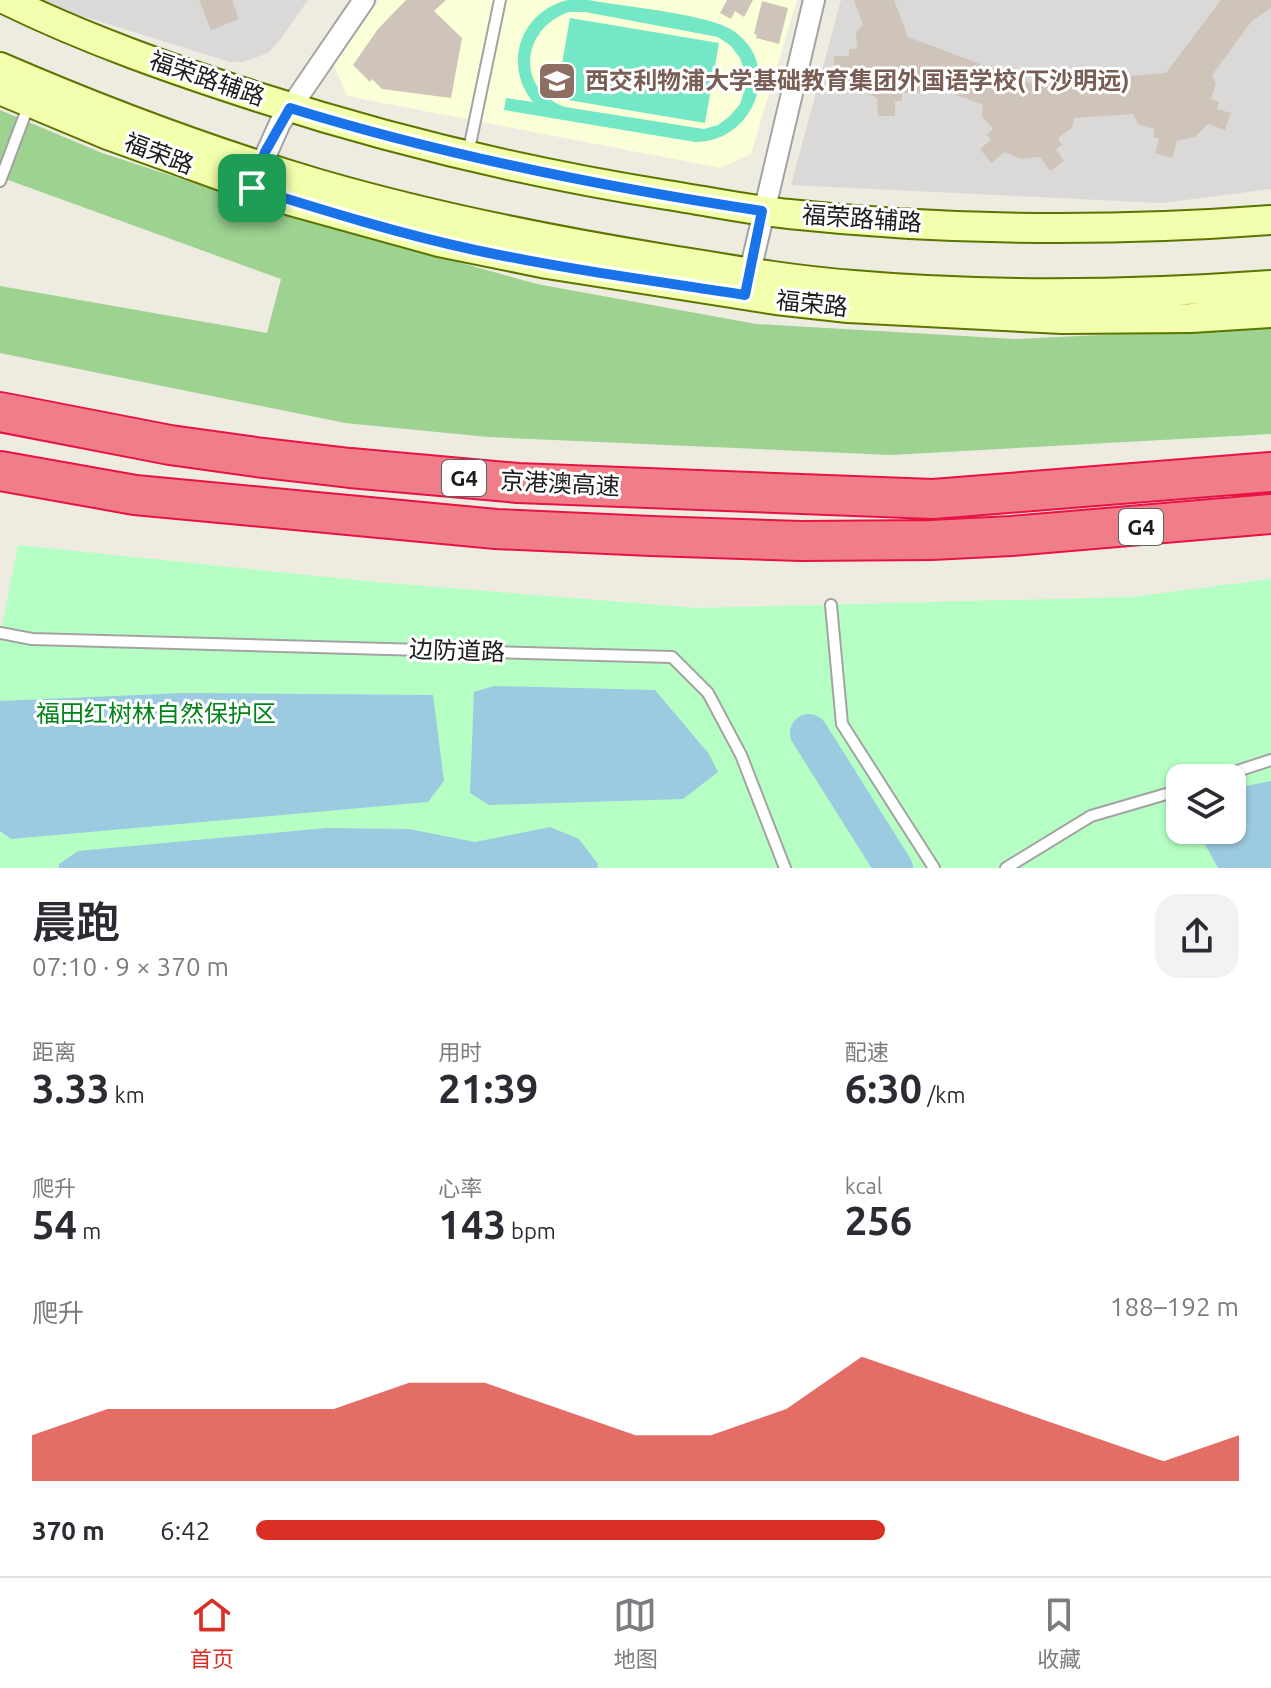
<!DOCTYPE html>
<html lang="zh">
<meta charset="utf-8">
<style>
:root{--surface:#fff;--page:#f2f2f3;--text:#2b2b33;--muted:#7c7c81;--line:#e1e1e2;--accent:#d93025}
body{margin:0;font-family:Ubuntu,"Noto Sans SC",sans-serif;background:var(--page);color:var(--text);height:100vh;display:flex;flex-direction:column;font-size:30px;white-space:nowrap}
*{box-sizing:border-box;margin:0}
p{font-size:26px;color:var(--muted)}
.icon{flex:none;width:44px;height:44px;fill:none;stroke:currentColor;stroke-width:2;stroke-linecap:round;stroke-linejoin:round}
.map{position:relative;height:868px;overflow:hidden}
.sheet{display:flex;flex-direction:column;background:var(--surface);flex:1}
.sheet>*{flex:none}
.fabs{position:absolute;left:1166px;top:764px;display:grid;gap:16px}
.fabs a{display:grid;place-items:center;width:80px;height:80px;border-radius:16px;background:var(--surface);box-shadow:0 2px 6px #0004;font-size:40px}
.pin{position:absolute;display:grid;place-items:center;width:68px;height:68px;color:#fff;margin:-34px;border-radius:16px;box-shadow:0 4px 12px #0006}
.round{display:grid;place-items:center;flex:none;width:84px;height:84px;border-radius:24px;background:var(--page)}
.overview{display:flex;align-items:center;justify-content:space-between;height:136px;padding:0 32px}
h1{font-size:44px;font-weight:600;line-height:60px}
.stats{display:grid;grid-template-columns:repeat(3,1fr);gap:12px;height:136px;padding:8px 32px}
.stats div{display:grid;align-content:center}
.stats b{font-size:40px;font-weight:600}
.stats small{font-size:22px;font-weight:400}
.stats p{font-size:22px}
.chart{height:224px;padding:16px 32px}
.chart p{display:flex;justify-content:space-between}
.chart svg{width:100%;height:144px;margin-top:8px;fill:var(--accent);opacity:.7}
ul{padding:0 32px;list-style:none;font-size:26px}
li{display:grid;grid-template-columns:128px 96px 1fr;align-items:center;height:60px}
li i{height:20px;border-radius:10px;background:var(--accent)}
.tabs{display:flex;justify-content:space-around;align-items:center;height:112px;border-top:2px solid var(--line);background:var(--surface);font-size:22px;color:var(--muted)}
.tabs a{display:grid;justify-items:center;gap:4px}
.tabs .current{color:var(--accent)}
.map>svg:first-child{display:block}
.residential{fill:#dad9d8}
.education{fill:#fbffd8}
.forest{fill:#9dd290}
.park{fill:#b6ffc4;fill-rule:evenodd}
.pitch{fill:#74e7c6;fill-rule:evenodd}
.water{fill:#9bcae1}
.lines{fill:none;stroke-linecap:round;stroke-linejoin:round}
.river{stroke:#9bcae1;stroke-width:38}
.building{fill:#cec4b9}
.lane-casing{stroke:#a3a3a3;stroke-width:14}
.street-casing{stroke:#a3a3a3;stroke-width:24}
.secondary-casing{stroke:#5c7500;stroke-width:32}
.highway-casing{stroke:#e81245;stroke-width:42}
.lane{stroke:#fff;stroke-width:10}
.street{stroke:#fff;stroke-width:20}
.secondary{stroke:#f2ffad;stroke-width:28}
.highway{stroke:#ef7e88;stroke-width:38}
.route-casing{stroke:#fff;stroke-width:16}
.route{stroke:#1a73e8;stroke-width:10}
.labels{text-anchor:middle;stroke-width:6;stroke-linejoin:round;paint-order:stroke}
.shield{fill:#fff;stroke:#606060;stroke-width:2}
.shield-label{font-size:22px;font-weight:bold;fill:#1c1c1c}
.street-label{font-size:24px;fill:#1c1c1c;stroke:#fff}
.education-label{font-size:24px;font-weight:bold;fill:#785e54;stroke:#fff;text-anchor:start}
.park-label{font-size:24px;fill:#008319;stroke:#fff}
</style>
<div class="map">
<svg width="1271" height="868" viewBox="0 0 1271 868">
<rect width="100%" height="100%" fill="#eeebe0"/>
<path class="residential" d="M31,0H308L279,41L268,53L243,62H230Z
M841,0H1271V189L1162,203L791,185Z"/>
<path class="education" d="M379,0H797L751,154L720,168L347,96L334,65Z"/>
<path class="forest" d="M0,110L102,153L320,224L537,284L756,324L1015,339L1271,327V434L891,455L488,437L345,423L0,353V286L267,333L281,279L0,177Z"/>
<path class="park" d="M18,545L376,582L697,608L1130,597L1271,579V868H0V636ZM1180,778H1232V830H1180Z"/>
<path class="pitch" d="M568,0H588C621,6 707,14 732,30C785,64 754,143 695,142L504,110L506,98L533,102C502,64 521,11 568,0ZM569,12H585L718,37L731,46L740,58L745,73V89L740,104L730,116L718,125L704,129L565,107C515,90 521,28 569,12Z
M570,18L719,43L705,123L556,98Z"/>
<path class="water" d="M494,686L655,690L709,754L718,772L683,799L489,805L470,793L474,692Z
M183,693L433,695L444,781L428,802L11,839L0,831V701Z
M1271,781V868H1218L1197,830H1232V789Z
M550,827L579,839L598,864L597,868H59V864L78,851L326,828L409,829L475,842Z"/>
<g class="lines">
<path class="river" d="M809,733L894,868"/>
</g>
<path class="building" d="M199,0H232L239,19L211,30Z
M406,0H446L434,11L462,38L451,98L382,89L372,79L370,82L353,65L378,29Z
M727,0H753L744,17L735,11L731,19L720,13Z
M854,0H894L908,37L1033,84L1166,73L1221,0H1271V8L1251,22L1212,75L1216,83L1211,99L1219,102L1217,109L1231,113L1225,130L1208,124L1195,137L1177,141L1172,158L1155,153L1159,139L1153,137L1155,129L1138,124L1133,114L1074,118L1072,128L1058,138L1062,145L1056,149L1064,161L1050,171L1040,157L1021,159L1005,152L991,163L980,149L991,140L987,134L993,129L982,116L983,105L928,84L920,93H902V101H895V116H878L877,98L861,90L852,74H835L834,56H849V49H857L856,32L863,25Z
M762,1L788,8L779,44L756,38L757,35L754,34Z"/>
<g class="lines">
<defs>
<path id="lane" d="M468,154L500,0
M0,181L29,104
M831,605L842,724L934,868
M0,633L32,639L672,657L708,693L741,755L785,868
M1216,778L1271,760
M1006,868L1091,816L1180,790"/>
<path id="street" d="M256,177L280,123L364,0
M747,284L814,0"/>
<path id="secondary" d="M6,0C88,40 174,70 261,98C394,141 529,173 667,195C707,201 748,210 789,214C948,231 1111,232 1271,220
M0,67C104,112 211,152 319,184C433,217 548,240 665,259C727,269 789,280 853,285C991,297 1132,295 1271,285
M0,90L108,135L291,201L439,242L547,264L776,300L848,308L1062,319L1191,318L1271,313"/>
<path id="highway" d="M0,412L170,445L256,457L350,468L518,483L933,499L1271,472
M0,471L135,495L496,529L651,536L801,541L931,540L1011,536L1271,514"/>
</defs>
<use href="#lane" class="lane-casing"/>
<use href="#street" class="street-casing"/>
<use href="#secondary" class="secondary-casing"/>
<use href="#highway" class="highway-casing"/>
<use href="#lane" class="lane"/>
<use href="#street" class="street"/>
<use href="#secondary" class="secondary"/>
<use href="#highway" class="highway"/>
</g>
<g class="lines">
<defs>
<path id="route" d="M290,108C445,156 603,187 762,211L745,295C655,281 564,269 475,250C400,234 326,211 252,188L265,152Z"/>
</defs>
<use href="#route" class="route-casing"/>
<use href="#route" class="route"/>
</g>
<defs>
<symbol id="school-square" viewBox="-11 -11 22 22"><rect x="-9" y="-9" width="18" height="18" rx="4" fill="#8d6e63" stroke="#fff"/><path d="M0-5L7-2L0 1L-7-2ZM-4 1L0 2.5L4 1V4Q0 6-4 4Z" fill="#fff"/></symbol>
</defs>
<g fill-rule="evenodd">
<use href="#school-square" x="535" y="59" width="44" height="44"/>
</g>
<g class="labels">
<g class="shield">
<rect x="442" y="460" width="44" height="36" rx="6"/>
<rect x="1119" y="509" width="44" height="36" rx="6"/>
</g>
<g class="shield-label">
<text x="464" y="486">G4</text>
<text x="1141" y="535">G4</text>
</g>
<g class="street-label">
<text transform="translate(207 79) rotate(19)" y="8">福荣路辅路</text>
<text transform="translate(159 154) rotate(21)" y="8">福荣路</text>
<text transform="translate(862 219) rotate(4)" y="8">福荣路辅路</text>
<text transform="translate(812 304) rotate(6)" y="8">福荣路</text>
<text transform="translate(560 484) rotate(3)" y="8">京港澳高速</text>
<text transform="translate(457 651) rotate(2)" y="8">边防道路</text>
</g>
<g class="education-label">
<text x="585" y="89">西交利物浦大学基础教育集团外国语学校(下沙明远)</text>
</g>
<g class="park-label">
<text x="156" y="722">福田红树林自然保护区</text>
</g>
</g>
</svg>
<div class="fabs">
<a><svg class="icon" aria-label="layers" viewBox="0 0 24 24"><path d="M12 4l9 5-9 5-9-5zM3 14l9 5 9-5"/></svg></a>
</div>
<div class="pin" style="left:252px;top:188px;background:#1e9e55"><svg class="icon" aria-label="arrive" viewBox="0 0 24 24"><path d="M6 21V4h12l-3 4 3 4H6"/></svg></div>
</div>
<section class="sheet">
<div class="overview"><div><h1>晨跑</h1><p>07:10 · 9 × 370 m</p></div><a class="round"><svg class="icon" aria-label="share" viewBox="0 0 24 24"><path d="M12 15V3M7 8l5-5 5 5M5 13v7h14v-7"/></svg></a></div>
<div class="stats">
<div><p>距离</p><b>3.33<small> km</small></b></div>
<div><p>用时</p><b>21:39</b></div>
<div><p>配速</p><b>6:30<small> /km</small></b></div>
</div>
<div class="stats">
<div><p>爬升</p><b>54<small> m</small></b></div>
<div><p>心率</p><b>143<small> bpm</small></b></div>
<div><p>kcal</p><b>256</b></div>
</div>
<div class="chart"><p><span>爬升</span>188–192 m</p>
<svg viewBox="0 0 160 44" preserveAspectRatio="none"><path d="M0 44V30L10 22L20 22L30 22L40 22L50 14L60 14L70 22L80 30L90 30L100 22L110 6L120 14L130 22L140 30L150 38L160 30V44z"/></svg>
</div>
<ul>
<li><b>370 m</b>6:42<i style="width:64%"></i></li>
</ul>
</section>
<nav class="tabs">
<a class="current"><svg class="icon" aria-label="home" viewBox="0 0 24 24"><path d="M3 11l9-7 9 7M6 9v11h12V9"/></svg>首页</a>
<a><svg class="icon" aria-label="map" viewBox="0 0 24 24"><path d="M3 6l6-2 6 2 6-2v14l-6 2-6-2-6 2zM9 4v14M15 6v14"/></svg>地图</a>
<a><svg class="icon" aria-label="saved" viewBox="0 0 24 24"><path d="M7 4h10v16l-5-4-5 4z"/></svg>收藏</a>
</nav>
